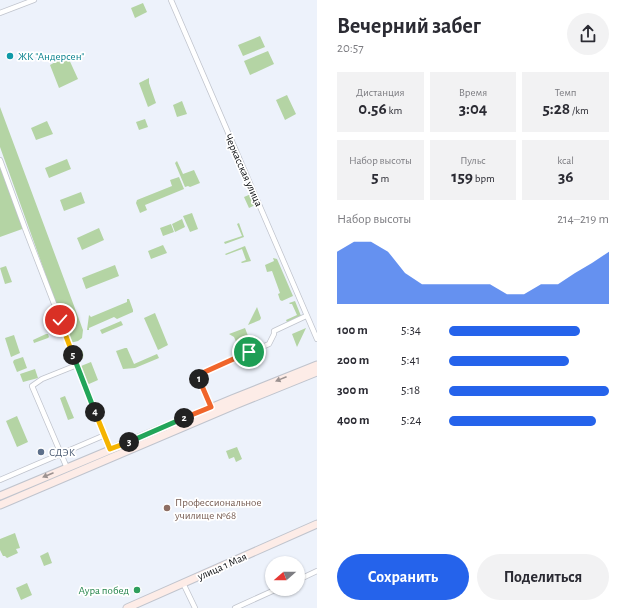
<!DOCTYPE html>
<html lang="ru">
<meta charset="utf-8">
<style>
:root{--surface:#fff;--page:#f2f2f3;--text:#2b2b33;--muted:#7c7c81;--accent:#2563eb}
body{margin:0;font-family:"Alegreya Sans",sans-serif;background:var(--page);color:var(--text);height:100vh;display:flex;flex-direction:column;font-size:15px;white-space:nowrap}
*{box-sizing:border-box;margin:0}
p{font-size:13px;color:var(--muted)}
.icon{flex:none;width:22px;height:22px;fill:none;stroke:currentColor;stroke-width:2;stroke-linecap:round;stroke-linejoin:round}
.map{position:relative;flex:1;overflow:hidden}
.side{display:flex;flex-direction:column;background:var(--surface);width:312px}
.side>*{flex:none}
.needle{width:26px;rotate:250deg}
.tools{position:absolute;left:265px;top:556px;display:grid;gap:8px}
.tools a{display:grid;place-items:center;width:40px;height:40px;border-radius:50%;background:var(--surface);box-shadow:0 1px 3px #0004;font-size:20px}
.pin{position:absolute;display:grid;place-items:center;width:34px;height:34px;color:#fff;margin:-17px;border:2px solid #fff;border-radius:50%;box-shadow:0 1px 4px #0007}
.km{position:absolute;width:20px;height:20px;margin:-10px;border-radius:50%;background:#222;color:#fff;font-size:11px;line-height:20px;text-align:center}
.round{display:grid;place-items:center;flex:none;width:42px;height:42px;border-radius:21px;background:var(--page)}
.head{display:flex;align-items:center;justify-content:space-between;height:68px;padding:0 20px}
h1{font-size:22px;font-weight:600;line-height:30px}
.metrics{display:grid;grid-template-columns:repeat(3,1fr);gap:6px;height:68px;padding:4px 20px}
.metrics div{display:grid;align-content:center;border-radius:0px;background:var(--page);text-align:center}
.metrics b{font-size:17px;font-weight:600}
.metrics small{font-size:11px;font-weight:400}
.metrics p{font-size:11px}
.chart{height:112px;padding:8px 20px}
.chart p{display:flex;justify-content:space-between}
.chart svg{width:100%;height:72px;margin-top:4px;fill:var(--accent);opacity:.7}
.cta{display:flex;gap:8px;margin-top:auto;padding:8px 20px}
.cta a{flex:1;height:46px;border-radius:24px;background:var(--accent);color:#fff;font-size:16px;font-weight:600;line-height:46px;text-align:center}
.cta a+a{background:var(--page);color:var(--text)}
ul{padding:0 20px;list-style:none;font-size:13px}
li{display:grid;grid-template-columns:64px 48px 1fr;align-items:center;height:30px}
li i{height:10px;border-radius:5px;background:var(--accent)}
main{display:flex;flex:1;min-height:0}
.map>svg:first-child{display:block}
.green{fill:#b4d4a4}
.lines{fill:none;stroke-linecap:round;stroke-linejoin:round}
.street-casing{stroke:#c0c4cd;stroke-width:6}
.secondary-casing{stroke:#c0c4cd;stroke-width:9}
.street{stroke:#fff;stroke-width:4.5}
.secondary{stroke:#fdece7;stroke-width:7}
.oneway{fill:#9c9291}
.split-1-casing{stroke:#fff;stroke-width:8}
.split-2-casing{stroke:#fff;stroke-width:8}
.split-3-casing{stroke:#fff;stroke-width:8}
.split-4-casing{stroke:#fff;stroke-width:8}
.split-5-casing{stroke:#fff;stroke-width:8}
.split-6-casing{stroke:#fff;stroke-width:8}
.split-1{stroke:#f0652b;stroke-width:5}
.split-2{stroke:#f0652b;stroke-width:5}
.split-3{stroke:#22a559;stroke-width:5}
.split-4{stroke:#f5b400;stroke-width:5}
.split-5{stroke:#22a559;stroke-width:5}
.split-6{stroke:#f5b400;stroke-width:5}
.culture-dot{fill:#0f9aa8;stroke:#fff;stroke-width:1.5}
.service-dot{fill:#5c6f8a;stroke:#fff;stroke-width:1.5}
.education-dot{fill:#8d6e63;stroke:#fff;stroke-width:1.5}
.leisure-dot{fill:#2e9e5b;stroke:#fff;stroke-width:1.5}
.labels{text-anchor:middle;stroke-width:3.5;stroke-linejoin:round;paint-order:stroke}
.culture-label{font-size:11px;fill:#0d838f;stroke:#fff;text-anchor:start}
.street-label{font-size:11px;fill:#0a0c0f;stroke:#fff}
.service-label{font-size:11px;fill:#4e5e75;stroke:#fff;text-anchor:start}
.education-label{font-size:11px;fill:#785e54;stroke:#fff;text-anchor:start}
.leisure-label{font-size:11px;fill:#27864d;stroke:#fff;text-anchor:end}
</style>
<main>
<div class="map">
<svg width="317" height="608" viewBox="0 0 317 608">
<rect width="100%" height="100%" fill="#edf2fb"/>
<path class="green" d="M143,3L147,12L135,18L131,8Z
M260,36L265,47L243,56L238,45Z
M268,51L274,64L250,75L244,61Z
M67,55L78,79L59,88L50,65L57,61L56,59Z
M149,78V83L156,103L148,107L139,83Z
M287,95L296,114L285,120L276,100Z
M182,101L187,114L177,117L173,105Z
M0,107L83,330L82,338L78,341L70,343L0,147Z
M145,119L148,127L139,130L136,122Z
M47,121L53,134L36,140L31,128Z
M67,159L71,169L49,178L45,168Z
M0,161L25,228L0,237Z
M177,161L183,174L194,170L200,183L190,187L188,186L185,187L175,163Z
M179,177L184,189L145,205L147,210L140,213L136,203L137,200L172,186L170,180Z
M81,192L85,203L64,211L60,200Z
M251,194L255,205L249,208L244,197Z
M192,213L198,229L190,232L183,216Z
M182,219L185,227L175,232L172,224Z
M239,223L244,237L225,244L224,242L242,236L237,224Z
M171,224L174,232L163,236L160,228Z
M99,228L104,240L82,250L77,238Z
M163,245L167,253L151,259L148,251Z
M245,246L251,261L242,263L241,262L246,260L242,249L226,255L225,254Z
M273,258L277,259L293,296L282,301L280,300L278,294L280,293L272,271L267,272L265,265L274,261Z
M115,265L119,276L86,289L82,278Z
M6,266L12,282L5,284L0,268Z
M127,299H129L133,310V312L117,319L114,317L89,328V330H87L89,315L91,317L127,302Z
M295,301L301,316L287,322L286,320L297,315L292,304H290L289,303Z
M257,307L261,318L260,320L248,325Z
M155,313L168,345L158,350L144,318Z
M121,321L123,325L102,334L100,330Z
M245,328L253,349L243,353H241L234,337L229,334Z
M306,328L297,347L292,334Z
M46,334H48L49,337L48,338L34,343L33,340Z
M14,335L20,353L11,357L5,338Z
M76,348H78C83,350 84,353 83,358L79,361L75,350Z
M125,348H127L134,364L157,354L159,358L135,368L123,369L116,351Z
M23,357L27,368L17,372L13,362L14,360Z
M91,362L98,380L89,384L85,382L81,369V366Z
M35,369L38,378L23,382L20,374Z
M65,396L74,418L68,420L60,398Z
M17,416L28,442L17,447L6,421Z
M237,447L242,459L236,462L234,457L229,459L226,451Z
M15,533L20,548L16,549L18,553L7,558L5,556H3L0,550V539Z
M48,552L52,563L44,566L40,556Z
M27,583L32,595L21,600L16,588Z"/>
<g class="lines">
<defs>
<path id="street" d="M171,0L317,339
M0,13L34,0
M0,160L26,231L110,449
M212,408L198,375L269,344L274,334V331L306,316
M67,468L32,386L42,379L77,365
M0,480L105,435
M298,580L317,571
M183,583L195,608
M235,608L277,589"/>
<path id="secondary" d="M0,496L232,399L317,365
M0,505L235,405L317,372
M127,608L317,524"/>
</defs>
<use href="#street" class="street-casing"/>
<use href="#secondary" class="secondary-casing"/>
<use href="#street" class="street"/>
<use href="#secondary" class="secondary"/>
</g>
<defs><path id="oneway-solid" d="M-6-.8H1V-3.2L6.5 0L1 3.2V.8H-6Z"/></defs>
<g class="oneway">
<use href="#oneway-solid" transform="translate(281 379) rotate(158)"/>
<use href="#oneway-solid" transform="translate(48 475) rotate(157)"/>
</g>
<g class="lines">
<defs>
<path id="split-1" d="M199,379L198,375L249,352"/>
<path id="split-2" d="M184,418L211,407L199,379"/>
<path id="split-3" d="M129,442L184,418"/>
<path id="split-4" d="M95,412L110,449L129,442"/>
<path id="split-5" d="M73,355L95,412"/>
<path id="split-6" d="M60,320L73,355"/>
</defs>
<use href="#split-1" class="split-1-casing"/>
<use href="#split-2" class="split-2-casing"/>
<use href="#split-3" class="split-3-casing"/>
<use href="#split-4" class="split-4-casing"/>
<use href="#split-5" class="split-5-casing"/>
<use href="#split-6" class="split-6-casing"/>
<use href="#split-1" class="split-1"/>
<use href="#split-2" class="split-2"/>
<use href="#split-3" class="split-3"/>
<use href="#split-4" class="split-4"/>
<use href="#split-5" class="split-5"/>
<use href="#split-6" class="split-6"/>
</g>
<circle class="culture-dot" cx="10" cy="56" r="4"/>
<circle class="service-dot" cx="41" cy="452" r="4"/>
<circle class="education-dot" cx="167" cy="508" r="4"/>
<circle class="leisure-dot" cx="137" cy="590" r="4"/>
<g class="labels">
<g class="culture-label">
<text x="18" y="60">ЖК "Андерсен"</text>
</g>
<g class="street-label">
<text transform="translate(244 170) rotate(66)" y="4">Черкасская улица</text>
<text transform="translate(222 566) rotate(-24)" y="4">улица 1 Мая</text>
</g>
<g class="service-label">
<text x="49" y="456">СДЭК</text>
</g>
<g class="education-label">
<text x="175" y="506">Профессиональное<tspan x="175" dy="13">училище №68</tspan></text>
</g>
<g class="leisure-label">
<text x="129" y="594">Аура побед</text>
</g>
</g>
</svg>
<div class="tools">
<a><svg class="needle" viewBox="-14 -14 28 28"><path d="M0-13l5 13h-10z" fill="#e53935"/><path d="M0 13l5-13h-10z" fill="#7c7c81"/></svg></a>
</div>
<div class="pin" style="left:249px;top:352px;background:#1e9e55"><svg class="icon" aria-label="arrive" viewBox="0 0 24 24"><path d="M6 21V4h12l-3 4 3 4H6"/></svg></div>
<div class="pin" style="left:60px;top:320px;background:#d93025"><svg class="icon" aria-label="check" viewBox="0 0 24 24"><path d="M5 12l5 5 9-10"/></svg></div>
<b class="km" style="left:199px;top:379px">1</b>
<b class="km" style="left:184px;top:418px">2</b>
<b class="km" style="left:129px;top:442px">3</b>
<b class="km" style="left:95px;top:412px">4</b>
<b class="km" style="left:73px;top:355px">5</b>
</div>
<section class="side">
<div class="head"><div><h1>Вечерний забег</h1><p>20:57</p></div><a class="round"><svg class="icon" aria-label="share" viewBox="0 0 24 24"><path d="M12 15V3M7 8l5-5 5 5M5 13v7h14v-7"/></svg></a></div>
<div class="metrics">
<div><p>Дистанция</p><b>0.56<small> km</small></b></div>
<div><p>Время</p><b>3:04</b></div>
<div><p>Темп</p><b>5:28<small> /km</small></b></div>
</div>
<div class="metrics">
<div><p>Набор высоты</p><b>5<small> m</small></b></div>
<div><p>Пульс</p><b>159<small> bpm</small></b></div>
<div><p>kcal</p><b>36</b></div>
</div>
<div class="chart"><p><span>Набор высоты</span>214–219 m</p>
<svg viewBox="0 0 160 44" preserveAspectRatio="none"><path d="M0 44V12L10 6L20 6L30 12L40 25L50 32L60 32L70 32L80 32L90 32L100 38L110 38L120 32L130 32L140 25L150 19L160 12V44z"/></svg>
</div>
<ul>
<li><b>100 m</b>5:34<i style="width:82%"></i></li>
<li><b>200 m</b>5:41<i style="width:75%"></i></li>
<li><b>300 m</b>5:18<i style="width:100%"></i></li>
<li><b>400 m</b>5:24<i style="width:92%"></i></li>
</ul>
<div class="cta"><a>Сохранить</a><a>Поделиться</a></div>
</section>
</main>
